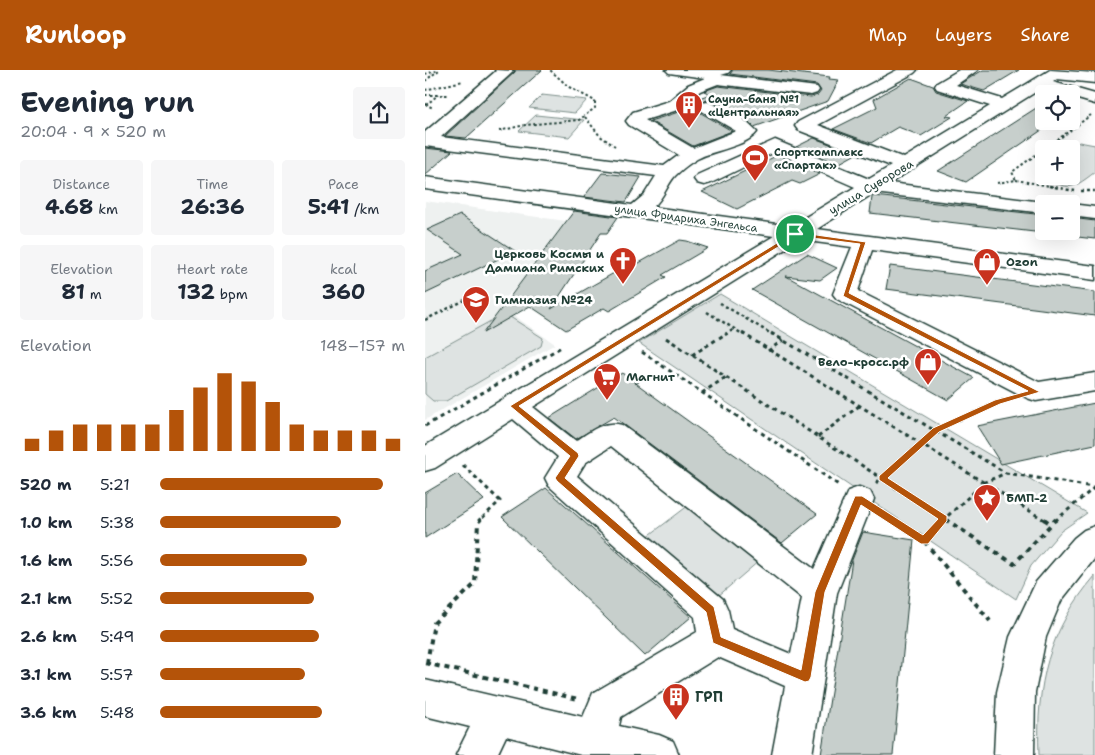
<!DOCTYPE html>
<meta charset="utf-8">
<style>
:root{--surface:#fff;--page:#f6f6f7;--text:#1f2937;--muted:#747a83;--accent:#b45309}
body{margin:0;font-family:"Shantell Sans",sans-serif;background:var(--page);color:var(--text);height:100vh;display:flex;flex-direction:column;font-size:19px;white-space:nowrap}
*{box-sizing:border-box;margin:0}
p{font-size:16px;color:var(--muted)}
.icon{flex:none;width:28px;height:28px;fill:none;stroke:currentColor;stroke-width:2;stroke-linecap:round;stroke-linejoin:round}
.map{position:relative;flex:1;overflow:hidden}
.details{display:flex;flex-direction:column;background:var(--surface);width:425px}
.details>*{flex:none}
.controls{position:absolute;left:610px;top:15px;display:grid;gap:10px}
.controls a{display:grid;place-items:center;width:45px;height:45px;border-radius:5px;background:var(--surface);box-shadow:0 5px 20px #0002;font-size:25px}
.pin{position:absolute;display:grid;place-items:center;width:42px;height:42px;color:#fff;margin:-21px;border:2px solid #fff;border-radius:50%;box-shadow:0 1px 5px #0007}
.round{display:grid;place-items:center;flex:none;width:52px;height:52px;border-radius:5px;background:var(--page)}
.overview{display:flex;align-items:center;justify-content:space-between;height:85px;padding:0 20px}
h1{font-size:28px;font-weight:700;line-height:38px}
.figures{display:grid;grid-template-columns:repeat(3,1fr);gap:8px;height:85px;padding:5px 20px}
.figures div{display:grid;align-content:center;border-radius:5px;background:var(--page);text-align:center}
.figures b{font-size:21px;font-weight:700}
.figures small{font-size:14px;font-weight:400}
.figures p{font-size:14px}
.chart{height:140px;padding:10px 20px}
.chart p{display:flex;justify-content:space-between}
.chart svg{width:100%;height:90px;margin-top:5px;stroke:var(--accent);stroke-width:6}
ul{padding:0 20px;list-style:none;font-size:16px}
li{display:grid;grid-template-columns:80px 60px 1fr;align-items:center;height:38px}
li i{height:12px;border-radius:6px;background:var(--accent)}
header{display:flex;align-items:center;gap:30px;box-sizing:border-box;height:70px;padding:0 25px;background:var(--accent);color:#fff}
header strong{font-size:24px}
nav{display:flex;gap:28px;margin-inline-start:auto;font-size:18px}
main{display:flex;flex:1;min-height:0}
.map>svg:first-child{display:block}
.built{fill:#eef1f0}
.green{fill:#dee3e2;stroke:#7e908b}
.building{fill:#c7cfcc;stroke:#1f3d34}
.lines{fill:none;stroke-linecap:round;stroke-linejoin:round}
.minor-casing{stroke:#1f3d34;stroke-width:3}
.major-casing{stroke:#1f3d34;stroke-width:3}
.path-far3{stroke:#1f3d34;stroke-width:2;stroke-dasharray:2.5 2.5;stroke-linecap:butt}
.path-far2{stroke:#1f3d34;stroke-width:2.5;stroke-dasharray:3 3;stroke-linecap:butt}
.path-far1{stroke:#1f3d34;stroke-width:3;stroke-dasharray:4 4;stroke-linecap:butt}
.path{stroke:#1f3d34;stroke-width:4;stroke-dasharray:5 5;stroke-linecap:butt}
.minor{fill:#fff;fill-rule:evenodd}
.major{fill:#fff;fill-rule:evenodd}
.route{fill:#b45309;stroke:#fff;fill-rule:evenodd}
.labels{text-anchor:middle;stroke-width:5;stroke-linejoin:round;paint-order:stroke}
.far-poi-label{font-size:11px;font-weight:bold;fill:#1f3d34;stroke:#fff;text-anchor:start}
.far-street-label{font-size:11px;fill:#1f3d34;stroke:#fff}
.street-label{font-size:12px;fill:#1f3d34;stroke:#fff}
.poi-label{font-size:12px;font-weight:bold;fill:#1f3d34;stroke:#fff;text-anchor:start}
.near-poi-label{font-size:15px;font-weight:bold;fill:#1f3d34;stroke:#fff;text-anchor:start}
</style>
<header>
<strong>Runloop</strong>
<nav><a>Map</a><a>Layers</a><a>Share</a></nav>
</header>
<main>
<section class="details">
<div class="overview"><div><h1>Evening run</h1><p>20:04 · 9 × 520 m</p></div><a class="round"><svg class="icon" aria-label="share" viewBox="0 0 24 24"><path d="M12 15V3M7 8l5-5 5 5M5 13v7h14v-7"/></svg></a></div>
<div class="figures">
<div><p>Distance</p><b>4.68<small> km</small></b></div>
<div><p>Time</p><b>26:36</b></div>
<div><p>Pace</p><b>5:41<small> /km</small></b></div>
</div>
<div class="figures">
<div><p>Elevation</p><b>81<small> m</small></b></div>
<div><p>Heart rate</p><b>132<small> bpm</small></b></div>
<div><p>kcal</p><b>360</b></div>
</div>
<div class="chart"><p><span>Elevation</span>148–157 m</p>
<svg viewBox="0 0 160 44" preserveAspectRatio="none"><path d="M5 44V38M15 44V34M25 44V31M35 44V31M45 44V31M55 44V31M65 44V24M75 44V13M85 44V6M95 44V10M105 44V20M115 44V31M125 44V34M135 44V34M145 44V34M155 44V38"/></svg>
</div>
<ul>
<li><b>520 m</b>5:21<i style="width:91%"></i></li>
<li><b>1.0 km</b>5:38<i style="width:74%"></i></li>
<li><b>1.6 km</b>5:56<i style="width:60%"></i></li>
<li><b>2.1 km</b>5:52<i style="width:63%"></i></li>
<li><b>2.6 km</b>5:49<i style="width:65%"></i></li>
<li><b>3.1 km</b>5:57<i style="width:59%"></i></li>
<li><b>3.6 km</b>5:48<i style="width:66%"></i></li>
</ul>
</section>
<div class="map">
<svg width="670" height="685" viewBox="0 0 670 685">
<rect width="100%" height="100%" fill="#fff"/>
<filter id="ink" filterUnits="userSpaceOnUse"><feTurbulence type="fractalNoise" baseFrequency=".02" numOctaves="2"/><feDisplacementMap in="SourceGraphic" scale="10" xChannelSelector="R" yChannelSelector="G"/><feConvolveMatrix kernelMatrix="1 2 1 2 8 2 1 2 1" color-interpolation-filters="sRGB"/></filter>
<g filter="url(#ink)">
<path class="built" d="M0,131L141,151L91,218L72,234L130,274L0,350Z"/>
<path class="green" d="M117,25L162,30L150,43L104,38Z
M111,45L159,50L144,67L94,61Z
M654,72L670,75V102C643,123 645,118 614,107L613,103L619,98V106H646L645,79Z
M295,224L662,443L636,461L606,496L591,529L214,273Z
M73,247H85L118,268L116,276L21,331H8L0,324V287Z
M264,435L334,491L292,527L222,467Z
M670,506V685H614C611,614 623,561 670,506Z"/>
<path class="building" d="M90,0H117L41,68L20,66L90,2Z
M308,0H343L405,7L404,9L414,10L403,31L329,57L318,46L284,30L277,31L273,36L276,43L307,61L268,76L225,51L257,41L269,30L285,24L279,21L293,16L386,27L393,25L396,21L392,15L305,4Z
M558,0H594L559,21L535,14Z
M486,8L508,16L511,21L543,31L521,46L527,47L496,66L473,57L446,73L408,59L452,37L449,29Z
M619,33V51H630L541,112L513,101Z
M389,68L431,84L413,94L371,77Z
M0,78L27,81L0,105Z
M353,85L395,104L375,114L367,111L312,139L277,122Z
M177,103L216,107L201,132L159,127Z
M449,126L619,145V161H646V148L670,151V169L445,143L447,127Z
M149,141L193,147L182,163H176L126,239L210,191L214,193L255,170L262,171L283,178L237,205L241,207L184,241L179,238L141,260L105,236L58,263Z
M35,145L90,181L0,224V201L38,184L2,160Z
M382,184L412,198L395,210L361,206L549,308L523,330L327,220Z
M465,196L670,222V246L461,219Z
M197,303L245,338L392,444L357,473L189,347L151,369L124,348Z
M670,333V374L576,394L552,356Z
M32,404L59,430L0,468V423Z
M121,418L266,547L220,586L77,447Z
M438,462L489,470L468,685H396L427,490Z"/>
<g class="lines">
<defs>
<path id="minor" d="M70,0L89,1L16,67L239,96L254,85L204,55L201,51L208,42L244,31L263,15L280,8L244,3L241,0H306L303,3L296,5L392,17L394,20L392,23L386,25L293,14L275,21L256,39L220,50L268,78L311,61L277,41L275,37L277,33L283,32L317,48L332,62C321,77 288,80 272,89C265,93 256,100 250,106C242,115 238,129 228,137L366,156L430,117L350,82L286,113L279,115L272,113L269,109L272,105L350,70L444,109L466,96L373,60L370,56L373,52L472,0H492L489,3L393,55L479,88L565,36L512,19L510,16L512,13L534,0H553L531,15L577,29L625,0L670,3V13L632,9L628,12L670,24V34L646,27V24H635L617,18L465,113L626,133L619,134V143L449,123L392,159L670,196V210L447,180L433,221L614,312L670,303V321L611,331L602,328L412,229L408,224L427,177L375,170L108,337L151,371C166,361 179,350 197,355L389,499L423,421L434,417L445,421L449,429L412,523L387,685H347L360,616L293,587L196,647L194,656L234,665L248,671L254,685H156L81,666L72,685H31L45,657L0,646V610L158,647L168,623L272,562L270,547L124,416L120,408L133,387L88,349L10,398L0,401V376L349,166L0,119V107L207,135L219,125L231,106L0,76V62L71,1ZM186,376L377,528L366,584L307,559L303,540L298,529L152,406L160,393Z
M646,134L670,137V149L646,146Z"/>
<path id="major" d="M670,456V488L636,531L621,567L610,622L609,685H569L572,622L585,567L611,512L649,468L659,460Z"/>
</defs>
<use href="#minor" class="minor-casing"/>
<use href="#major" class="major-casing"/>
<path class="path-far3" d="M0,4L11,1
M0,11L14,0
M0,20L38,11
M0,25H24
M0,34L8,38
M1,35L13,25
M160,47L175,66L190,76
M74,61L100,55L154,50L170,38V31L144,17L125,0
M620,79L666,45
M591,110L630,117
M572,113L591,110L587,102L619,79"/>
<path class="path-far2" d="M624,116L650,121
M656,121H670
M295,233L348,265
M282,242L319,265
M0,250L52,224
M300,265L309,259"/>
<path class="path-far1" d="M317,263L621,451
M346,263L581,403
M241,268L522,451
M343,281L358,270
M217,282L415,416
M267,285L302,263
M210,313L213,311L208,307L211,306
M277,323L301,307
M0,356L138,276
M393,367L434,336
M38,395L75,431L54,451
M451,413L511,360L578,330
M455,443L467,451
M517,451L560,412L581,403L668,417
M630,451L670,417"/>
<path class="path" d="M465,449L499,471
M519,449L499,471L565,551
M520,449L589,494L631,449
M619,449L626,454
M0,593L153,629
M2,593L9,553L50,514L53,452L56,449"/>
<use href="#minor" class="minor"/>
<use href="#major" class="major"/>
</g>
</g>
<path class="route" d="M370,162L441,172L424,223L615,322L575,334L514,362L463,408L522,446V451L503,474H496L436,435L400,522L386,607L384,611L380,612L288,573L281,542L132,411L130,408L145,386L85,336ZM371,166L435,174L418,226L603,321L570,330L508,358L454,406V410L513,449L498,465L437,426H430L390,522L376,600L296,567L289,537L140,408L154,386L153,383L94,336Z"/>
<defs>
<symbol id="building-pin" viewBox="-11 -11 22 30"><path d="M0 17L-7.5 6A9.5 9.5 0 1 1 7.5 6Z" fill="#c8321e" stroke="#fff"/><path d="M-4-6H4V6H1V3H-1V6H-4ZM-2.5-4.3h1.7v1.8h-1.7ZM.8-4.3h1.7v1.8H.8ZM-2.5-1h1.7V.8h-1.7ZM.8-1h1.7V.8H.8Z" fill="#fff"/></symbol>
<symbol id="stadium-pin" viewBox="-11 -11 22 30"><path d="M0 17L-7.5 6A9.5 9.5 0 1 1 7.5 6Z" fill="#c8321e" stroke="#fff"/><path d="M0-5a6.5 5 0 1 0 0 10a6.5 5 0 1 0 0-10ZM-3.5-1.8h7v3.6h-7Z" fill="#fff"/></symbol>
<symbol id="church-pin" viewBox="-11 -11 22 30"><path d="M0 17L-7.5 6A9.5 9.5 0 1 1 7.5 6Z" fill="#c8321e" stroke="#fff"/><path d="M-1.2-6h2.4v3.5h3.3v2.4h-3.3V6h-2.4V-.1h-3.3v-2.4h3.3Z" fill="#fff"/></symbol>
<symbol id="shop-pin" viewBox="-11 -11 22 30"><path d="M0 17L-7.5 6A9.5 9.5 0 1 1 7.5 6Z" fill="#c8321e" stroke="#fff"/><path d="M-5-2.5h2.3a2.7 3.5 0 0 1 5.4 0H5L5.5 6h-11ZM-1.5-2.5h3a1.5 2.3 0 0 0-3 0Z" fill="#fff"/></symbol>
<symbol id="school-pin" viewBox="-11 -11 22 30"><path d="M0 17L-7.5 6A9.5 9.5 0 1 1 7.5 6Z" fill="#c8321e" stroke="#fff"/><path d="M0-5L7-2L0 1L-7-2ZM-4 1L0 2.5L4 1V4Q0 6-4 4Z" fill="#fff"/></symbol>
<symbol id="supermarket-pin" viewBox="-11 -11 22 30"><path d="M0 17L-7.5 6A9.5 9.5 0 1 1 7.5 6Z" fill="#c8321e" stroke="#fff"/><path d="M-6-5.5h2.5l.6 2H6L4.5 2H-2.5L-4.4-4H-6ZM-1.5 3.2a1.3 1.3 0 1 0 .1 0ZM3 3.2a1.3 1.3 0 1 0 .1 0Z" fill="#fff"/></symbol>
<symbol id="sight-pin" viewBox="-11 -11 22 30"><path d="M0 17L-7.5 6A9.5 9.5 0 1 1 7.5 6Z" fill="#c8321e" stroke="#fff"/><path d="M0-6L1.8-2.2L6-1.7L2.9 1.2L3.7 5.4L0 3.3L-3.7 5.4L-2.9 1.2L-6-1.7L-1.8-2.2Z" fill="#fff"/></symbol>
</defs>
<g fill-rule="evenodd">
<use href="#building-pin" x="248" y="19" width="32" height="43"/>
<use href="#stadium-pin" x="314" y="72" width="32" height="43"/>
<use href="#church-pin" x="182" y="175" width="32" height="43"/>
<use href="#shop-pin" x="546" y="176" width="32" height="43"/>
<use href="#school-pin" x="35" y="214" width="32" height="43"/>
<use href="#shop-pin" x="487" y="276" width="32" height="43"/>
<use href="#supermarket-pin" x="166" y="291" width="32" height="43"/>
<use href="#sight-pin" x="546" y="412" width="32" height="43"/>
<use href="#building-pin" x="235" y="611" width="32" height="43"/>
</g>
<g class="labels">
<g class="far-poi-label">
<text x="283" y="33">Сауна-баня №1<tspan x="283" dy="13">«Центральная»</tspan></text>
<text x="349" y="86">Спорткомплекс<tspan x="349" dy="13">«Спартак»</tspan></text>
</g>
<g class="far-street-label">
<text transform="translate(261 148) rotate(8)" y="4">улица Фридриха Энгельса</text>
</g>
<g class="street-label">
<text transform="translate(446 117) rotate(-31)" y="4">улица Суворова</text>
</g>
<g class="poi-label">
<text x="179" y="188" text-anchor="end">Церковь Космы и<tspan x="179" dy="14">Дамиана Римских</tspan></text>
<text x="581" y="196">Ozon</text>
<text x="70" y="234">Гимназия №24</text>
<text x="484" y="296" text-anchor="end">Вело-кросс.рф</text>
<text x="201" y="311">Магнит</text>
<text x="581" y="432">БМП-2</text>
</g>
<g class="near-poi-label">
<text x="270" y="632">ГРП</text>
</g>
</g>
</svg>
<div class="controls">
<a><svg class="icon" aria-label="locate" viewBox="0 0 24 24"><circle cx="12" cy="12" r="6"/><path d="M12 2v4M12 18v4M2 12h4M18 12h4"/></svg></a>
<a>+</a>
<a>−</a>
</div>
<div class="pin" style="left:370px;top:164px;background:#1e9e55"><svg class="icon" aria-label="arrive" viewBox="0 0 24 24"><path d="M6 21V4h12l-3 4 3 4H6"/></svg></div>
</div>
</main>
